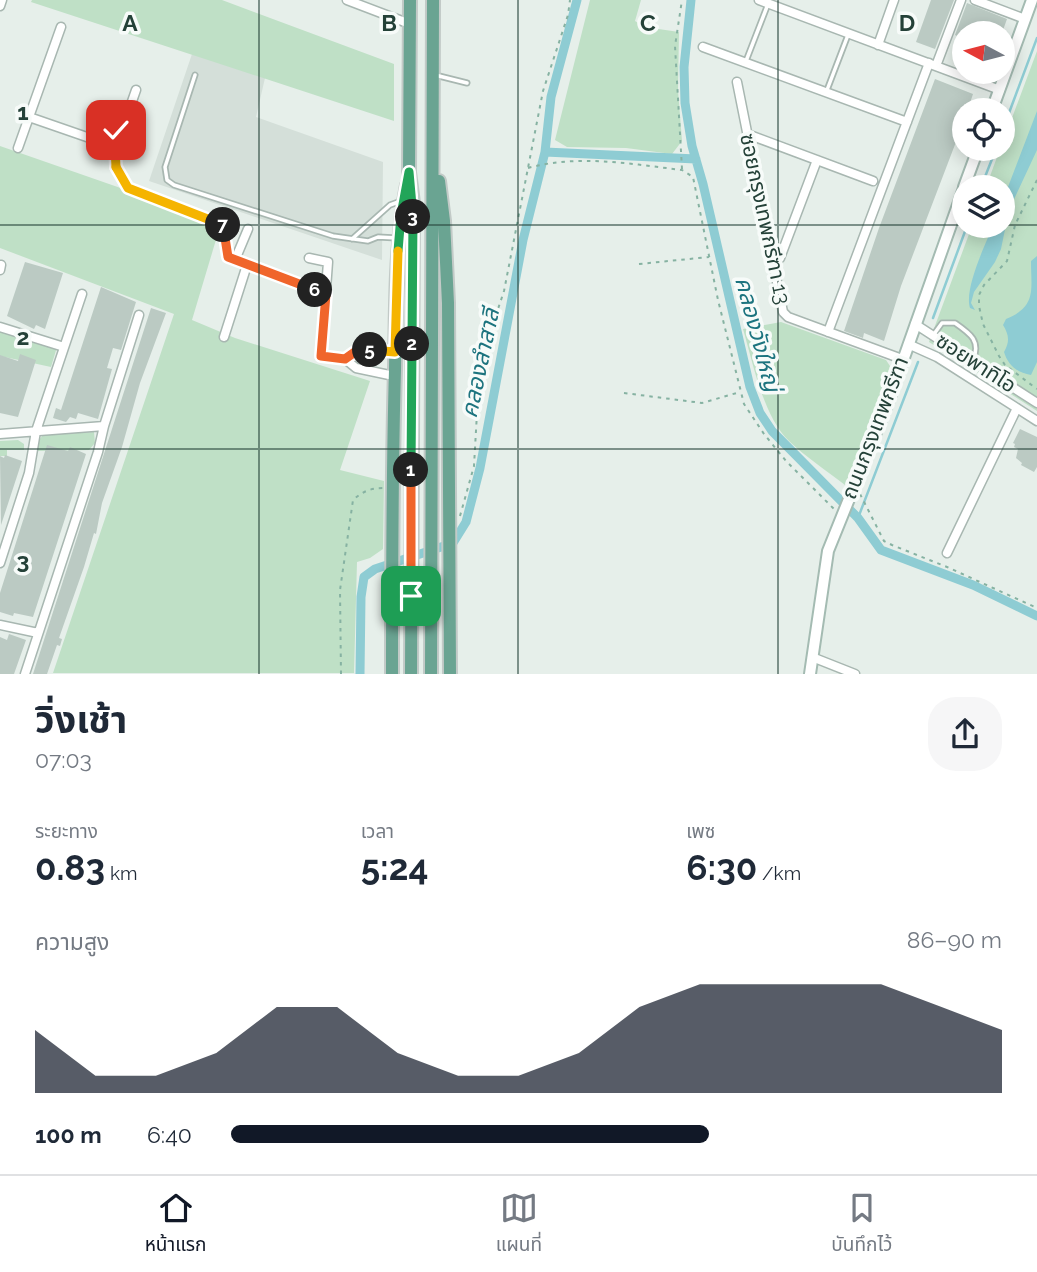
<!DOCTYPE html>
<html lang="th">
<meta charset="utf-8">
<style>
:root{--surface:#fff;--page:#f6f6f7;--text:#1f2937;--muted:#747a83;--line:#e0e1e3;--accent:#111827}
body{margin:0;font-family:Raleway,"Noto Sans Thai",sans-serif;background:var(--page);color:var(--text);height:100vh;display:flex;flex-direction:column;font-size:26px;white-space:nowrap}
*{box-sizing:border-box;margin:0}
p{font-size:23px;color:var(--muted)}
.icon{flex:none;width:38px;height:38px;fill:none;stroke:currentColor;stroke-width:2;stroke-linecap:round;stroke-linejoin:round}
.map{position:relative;height:674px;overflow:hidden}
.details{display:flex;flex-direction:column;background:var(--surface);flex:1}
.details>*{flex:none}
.needle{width:46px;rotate:277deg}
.tools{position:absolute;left:952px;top:21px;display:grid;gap:14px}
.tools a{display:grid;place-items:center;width:63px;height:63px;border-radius:50%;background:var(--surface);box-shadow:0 4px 18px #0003;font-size:35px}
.pin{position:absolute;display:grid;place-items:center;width:60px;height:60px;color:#fff;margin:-30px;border-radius:14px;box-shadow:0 4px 10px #0006}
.km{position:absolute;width:35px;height:35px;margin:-18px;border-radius:50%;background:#222;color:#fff;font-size:19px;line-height:35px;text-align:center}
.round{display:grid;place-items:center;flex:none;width:74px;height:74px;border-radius:28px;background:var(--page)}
.head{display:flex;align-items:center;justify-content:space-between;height:119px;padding:0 35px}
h1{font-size:38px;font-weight:700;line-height:52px}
.metrics{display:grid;grid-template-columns:repeat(3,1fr);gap:10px;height:119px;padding:7px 35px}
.metrics div{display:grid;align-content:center}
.metrics b{font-size:35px;font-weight:700}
.metrics small{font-size:19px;font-weight:400}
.metrics p{font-size:19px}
.chart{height:196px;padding:14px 35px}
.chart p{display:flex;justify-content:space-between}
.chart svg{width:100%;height:126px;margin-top:7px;fill:var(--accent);opacity:.7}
ul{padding:0 35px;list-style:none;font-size:23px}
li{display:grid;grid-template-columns:112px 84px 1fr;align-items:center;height:52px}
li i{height:18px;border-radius:9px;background:var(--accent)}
.tab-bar{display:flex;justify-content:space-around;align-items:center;height:98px;border-top:2px solid var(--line);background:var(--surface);font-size:19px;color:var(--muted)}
.tab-bar a{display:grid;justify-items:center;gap:4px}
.tab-bar .active{color:var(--accent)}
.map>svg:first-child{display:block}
.built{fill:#d4dfd9}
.green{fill:#bfe0c6}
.water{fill:#8eccd3}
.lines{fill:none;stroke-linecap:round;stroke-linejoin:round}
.stream{stroke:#8eccd3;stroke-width:2.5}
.canal{stroke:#8eccd3;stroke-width:9}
.building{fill:#bbcac3}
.lane-casing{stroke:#a8b7b1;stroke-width:7}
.street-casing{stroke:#a8b7b1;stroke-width:11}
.secondary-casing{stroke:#a4bbb2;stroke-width:14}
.primary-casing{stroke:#c2cac7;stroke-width:16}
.path{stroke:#86b2a2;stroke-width:2;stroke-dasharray:3.5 5;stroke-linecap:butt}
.lane{stroke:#fff;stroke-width:3.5}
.street{stroke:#fff;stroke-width:8}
.secondary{stroke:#fff;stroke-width:10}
.primary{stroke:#6aa492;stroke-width:12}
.split-1-casing{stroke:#fff;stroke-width:14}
.split-2-casing{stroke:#fff;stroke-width:14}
.split-3-casing{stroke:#fff;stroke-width:14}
.split-4-casing{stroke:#fff;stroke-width:14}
.split-5-casing{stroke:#fff;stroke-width:14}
.split-6-casing{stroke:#fff;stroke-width:14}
.split-7-casing{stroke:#fff;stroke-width:14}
.split-8-casing{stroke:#fff;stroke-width:14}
.split-9-casing{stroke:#fff;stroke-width:14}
.split-1{stroke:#f0652b;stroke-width:9}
.split-2{stroke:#22a559;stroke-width:9}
.split-3{stroke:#22a559;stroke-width:9}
.split-4{stroke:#22a559;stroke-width:9}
.split-5{stroke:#f5b400;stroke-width:9}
.split-6{stroke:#f0652b;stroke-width:9}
.split-7{stroke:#f0652b;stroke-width:9}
.split-8{stroke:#f5b400;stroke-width:9}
.split-9{stroke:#f5b400;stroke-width:9}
.grid{fill:none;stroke:#244138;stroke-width:2;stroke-opacity:0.55}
.labels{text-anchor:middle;stroke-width:7;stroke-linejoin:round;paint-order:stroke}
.street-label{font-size:21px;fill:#244138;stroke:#f7fbf9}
.water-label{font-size:23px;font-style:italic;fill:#1d747f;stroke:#f7fbf9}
.grid-label{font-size:23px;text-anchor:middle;font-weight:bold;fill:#244138;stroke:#f7fbf9;stroke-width:7;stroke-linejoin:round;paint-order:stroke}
</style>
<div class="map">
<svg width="1037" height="674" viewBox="0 0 1037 674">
<rect width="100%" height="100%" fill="#e6efea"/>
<path class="built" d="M192,54L265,78L256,117L383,162L382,260L149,181Z"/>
<path class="green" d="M32,0H222L394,64V121L31,2Z
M590,0H641L635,21L645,27L679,32L678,90L682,141L672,154L626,148L567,147L555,140Z
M1037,51V411L929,342L972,226H1003V187H986L1000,149H1003V142Z
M0,146L221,223L192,320L235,338L370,381L340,470L384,481L383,549L370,558L357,562L354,673H53L174,314L0,248Z
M781,322L886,360L892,369L845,485C827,471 806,457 789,441C763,416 753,363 743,329Z
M0,330L57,347L51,367L0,356Z
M94,432L95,443L89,450L37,451L39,440L43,435Z
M18,440L24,444V450H7V456H0V441Z"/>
<path class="water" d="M1037,111V150L1009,210L1001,249L995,262L974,292L971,303L975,310L970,308C964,289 985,245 993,226H1003V200Z
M1037,256V362L1031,375C1017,373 1008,365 1004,352C1010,341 1009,335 1003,325L1006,319C1037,306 1031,290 1031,261Z"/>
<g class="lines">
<path class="stream" d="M1003,129L1037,38
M981,187L996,149
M933,318L967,226
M858,518L918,362"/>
<path class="canal" d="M691,0L684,67L685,103L692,146L703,184L750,387L760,413L772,431L858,518L881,550L973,585L1037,616
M545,152L696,159
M360,674L361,597L364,577L375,569L453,543L466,522L480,468L523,240L545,152L551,97L577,0"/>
</g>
<path class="building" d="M931,0H954L935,49L916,42Z
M967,3L1007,19L1002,33H964V39L955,35Z
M935,79L973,94L969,106L964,104V118L959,134L901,286L884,341L864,333L863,338L844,331L879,228Z
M25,262L63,273L45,329L36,325L34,329L7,316Z
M101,287L136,302L121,350L113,348L107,368L112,369L98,419L78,413L76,419L70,417L66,422L53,418L56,408L61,410Z
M151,308L166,313L140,383L122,447L102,503L96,534L94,533L84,567L59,638L62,639L60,646L57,645L47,674H33Z
M20,354L36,360L18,417L0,413V355L18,361Z
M1020,429L1037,437V467L1034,472L1021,465L1022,463L1016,458L1018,449L1014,447L1015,444L1013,443Z
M47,445L68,451L70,447L86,454L33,617L14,613L13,616L0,612V593Z
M5,455L22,461L1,525L0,456L4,458Z
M9,634L26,640L14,674H0V637L7,640Z"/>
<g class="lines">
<defs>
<path id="lane" d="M746,61L768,4
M195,75L165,167L167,180L174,185L333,236L368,241L378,237L397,238
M435,75L467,83
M827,90L848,35
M352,239L390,205L401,201
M934,334L942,323H955C971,334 981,341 973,361"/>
<path id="street" d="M347,0L410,24
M759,0L1000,90
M975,0L1025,19
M0,6L2,0
M878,45L894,0
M703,47L907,122
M936,66L961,0
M737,82L783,312L788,317L902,359
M29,117L107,144
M104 138a9 9 0 1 1 18 0a9 9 0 1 1-18 0Z
M121,133L136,90
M747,134L873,181
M115,147V165L129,188L224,226L228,257L326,294
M18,148L61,27
M309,258L328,262L321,357L345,359
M235,260L248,229
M773,264L780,258L817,160
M0,270L1,265
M915,324L1037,403
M0,327L64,347
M828,332L929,63
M224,337L247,265
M908,344L937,357L1037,421
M394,376L356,368L345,359L359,349L395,352
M0,434L104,426
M947,553L1017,408
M0,563L29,473L36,431L82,294
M0,625L38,633
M812,657L855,674
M25,674L98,452L104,426L139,315"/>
<path id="secondary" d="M992,110L1032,0
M964,187L978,149
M810,674L828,551L889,400L964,188"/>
<path id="primary" d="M410,0L409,172L413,203L411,674
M439,181L444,221L448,303L450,674
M392,674C392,572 392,471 395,370C396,308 395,246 407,185
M431,674L433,0"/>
</defs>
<use href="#lane" class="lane-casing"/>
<use href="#street" class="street-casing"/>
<use href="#secondary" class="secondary-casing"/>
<use href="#primary" class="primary-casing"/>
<path class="path" d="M528,168C578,154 631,164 682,170L693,177L718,300L744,404L764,434L786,461L835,510
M682,169L675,46L682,0
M1037,180L1015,225L1007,261L984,285L979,295V306L983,324L999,356L1005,365L1037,389
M639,264L709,257
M624,393L702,403L740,392
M860,494L884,541L892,545L947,567L1037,608
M460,516L474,466L478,395L487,342L504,291L543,91L568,15L570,0
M341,674L340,590L353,500C363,491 371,488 384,488"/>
<use href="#lane" class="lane"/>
<use href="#street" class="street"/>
<use href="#secondary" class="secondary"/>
<use href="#primary" class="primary"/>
</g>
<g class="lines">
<defs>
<path id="split-1" d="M411,596V470"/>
<path id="split-2" d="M411,470L412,344"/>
<path id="split-3" d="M412,344L413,217"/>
<path id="split-4" d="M398,251L401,215L409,172L413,217"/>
<path id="split-5" d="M370,350L395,352L398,251"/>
<path id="split-6" d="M315,290L326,294L321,356L345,359L359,349L370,350"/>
<path id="split-7" d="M223,225L228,257L315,290"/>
<path id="split-8" d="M116,167L128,188L223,225"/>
<path id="split-9" d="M116,167L115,147L120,144L122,139L121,133L116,130"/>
</defs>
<use href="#split-1" class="split-1-casing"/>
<use href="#split-2" class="split-2-casing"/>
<use href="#split-3" class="split-3-casing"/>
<use href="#split-4" class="split-4-casing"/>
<use href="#split-5" class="split-5-casing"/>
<use href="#split-6" class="split-6-casing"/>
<use href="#split-7" class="split-7-casing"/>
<use href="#split-8" class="split-8-casing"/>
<use href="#split-9" class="split-9-casing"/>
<use href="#split-1" class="split-1"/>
<use href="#split-2" class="split-2"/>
<use href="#split-3" class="split-3"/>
<use href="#split-4" class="split-4"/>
<use href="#split-5" class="split-5"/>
<use href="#split-6" class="split-6"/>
<use href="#split-7" class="split-7"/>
<use href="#split-8" class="split-8"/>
<use href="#split-9" class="split-9"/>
</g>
<path class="grid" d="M259,0V674M518,0V674M778,0V674M0,225H964M1003,225H1037M0,449H1037"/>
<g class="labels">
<g class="street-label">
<text transform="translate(765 219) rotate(78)" y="7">ซอยกรุงเทพกรีฑา 13</text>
<text transform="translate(976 363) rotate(33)" y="7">ซอยพาทิโอ</text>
<text transform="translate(875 428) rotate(-69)" y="7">ถนนกรุงเทพกรีฑา</text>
</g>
<g class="water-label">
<text transform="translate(758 334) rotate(75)" y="8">คลองวังใหญ่</text>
<text transform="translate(480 363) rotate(-78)" y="8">คลองลำสาลี</text>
</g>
</g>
<g class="grid-label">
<text x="130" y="31">A</text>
<text x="389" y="31">B</text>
<text x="648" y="31">C</text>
<text x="907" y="31">D</text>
<text x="23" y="120">1</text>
<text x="23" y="345">2</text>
<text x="23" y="569">3</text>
</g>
</svg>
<div class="tools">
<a><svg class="needle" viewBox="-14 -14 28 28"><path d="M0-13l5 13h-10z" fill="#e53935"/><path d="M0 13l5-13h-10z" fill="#747a83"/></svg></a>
<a><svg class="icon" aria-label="locate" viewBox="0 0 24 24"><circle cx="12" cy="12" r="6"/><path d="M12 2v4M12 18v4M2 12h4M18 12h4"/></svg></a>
<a><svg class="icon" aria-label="layers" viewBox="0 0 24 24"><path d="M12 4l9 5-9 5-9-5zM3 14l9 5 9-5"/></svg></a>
</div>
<div class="pin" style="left:411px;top:596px;background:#1e9e55"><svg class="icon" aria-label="arrive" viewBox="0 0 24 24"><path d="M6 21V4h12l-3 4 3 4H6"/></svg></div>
<div class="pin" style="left:116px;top:130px;background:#d93025"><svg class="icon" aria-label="check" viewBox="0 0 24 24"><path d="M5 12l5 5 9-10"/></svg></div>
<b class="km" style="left:411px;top:470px">1</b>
<b class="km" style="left:412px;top:344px">2</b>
<b class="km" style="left:413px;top:217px">3</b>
<b class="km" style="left:370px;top:350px">5</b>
<b class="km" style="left:315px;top:290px">6</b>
<b class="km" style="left:223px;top:225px">7</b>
</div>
<section class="details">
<div class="head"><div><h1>วิ่งเช้า</h1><p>07:03</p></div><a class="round"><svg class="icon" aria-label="share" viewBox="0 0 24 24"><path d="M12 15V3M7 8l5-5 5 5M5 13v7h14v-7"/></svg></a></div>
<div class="metrics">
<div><p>ระยะทาง</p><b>0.83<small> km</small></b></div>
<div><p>เวลา</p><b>5:24</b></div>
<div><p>เพซ</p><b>6:30<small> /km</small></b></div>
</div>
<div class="chart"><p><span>ความสูง</span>86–90 m</p>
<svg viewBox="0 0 160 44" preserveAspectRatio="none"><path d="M0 44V22L10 38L20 38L30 30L40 14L50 14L60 30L70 38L80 38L90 30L100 14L110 6L120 6L130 6L140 6L150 14L160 22V44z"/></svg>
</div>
<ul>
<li><b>100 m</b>6:40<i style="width:62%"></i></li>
</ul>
</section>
<nav class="tab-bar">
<a class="active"><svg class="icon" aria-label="home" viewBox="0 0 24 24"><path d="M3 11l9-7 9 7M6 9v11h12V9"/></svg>หน้าแรก</a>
<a><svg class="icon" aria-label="map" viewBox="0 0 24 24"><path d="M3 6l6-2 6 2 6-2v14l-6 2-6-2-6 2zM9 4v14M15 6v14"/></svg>แผนที่</a>
<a><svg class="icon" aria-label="saved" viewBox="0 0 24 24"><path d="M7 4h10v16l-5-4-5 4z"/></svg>บันทึกไว้</a>
</nav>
